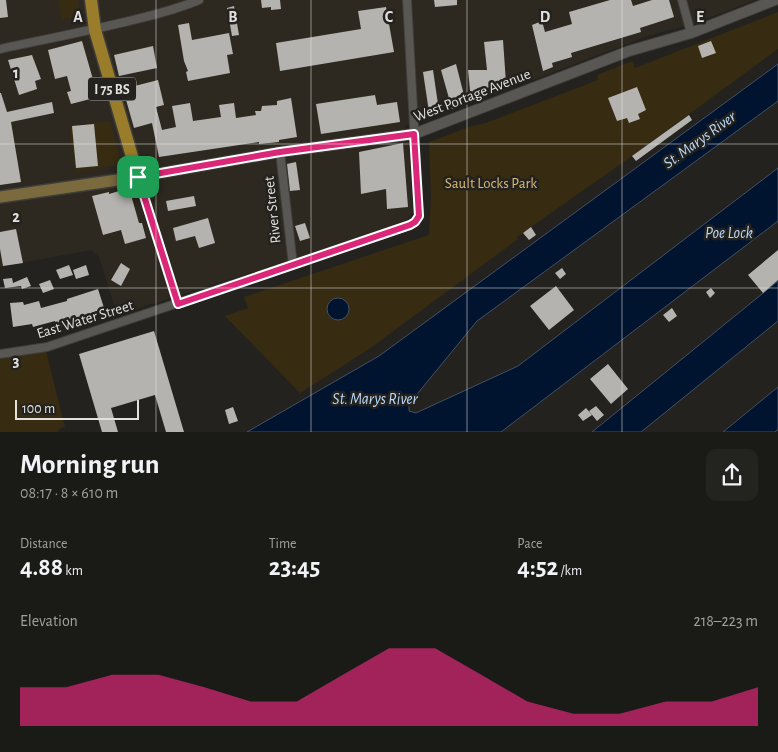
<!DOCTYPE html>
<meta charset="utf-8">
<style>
:root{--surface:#1a1a16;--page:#23231f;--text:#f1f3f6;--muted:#9fa1a1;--accent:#db2777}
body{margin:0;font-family:"Alegreya Sans",sans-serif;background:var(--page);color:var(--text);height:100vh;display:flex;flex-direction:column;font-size:19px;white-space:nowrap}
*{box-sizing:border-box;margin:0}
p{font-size:16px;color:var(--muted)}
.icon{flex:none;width:28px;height:28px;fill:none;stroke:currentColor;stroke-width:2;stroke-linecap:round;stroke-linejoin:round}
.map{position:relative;height:432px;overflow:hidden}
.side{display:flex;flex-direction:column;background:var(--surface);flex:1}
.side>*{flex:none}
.scale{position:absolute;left:15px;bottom:12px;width:124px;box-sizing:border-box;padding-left:5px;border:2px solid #e2e1de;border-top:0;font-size:14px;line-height:18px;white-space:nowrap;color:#e2e1de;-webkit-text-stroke:4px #23221e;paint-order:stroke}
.pin{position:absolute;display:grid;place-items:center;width:42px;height:42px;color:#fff;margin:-21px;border-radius:10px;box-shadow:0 2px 8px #0006}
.round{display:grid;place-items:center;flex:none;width:52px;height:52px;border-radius:10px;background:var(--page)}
.headline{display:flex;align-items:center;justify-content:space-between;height:85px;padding:0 20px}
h1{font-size:28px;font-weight:700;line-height:38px}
.figures{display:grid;grid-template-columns:repeat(3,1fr);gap:8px;height:85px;padding:5px 20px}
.figures div{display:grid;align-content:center}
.figures b{font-size:25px;font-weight:700}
.figures small{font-size:14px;font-weight:400}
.figures p{font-size:14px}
.chart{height:140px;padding:10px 20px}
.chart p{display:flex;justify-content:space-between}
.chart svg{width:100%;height:90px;margin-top:5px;fill:var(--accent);opacity:.7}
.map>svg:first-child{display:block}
.built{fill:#2d2920}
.green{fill:#372c12}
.water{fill:#00132f;stroke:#445164}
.building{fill:#b5b3af}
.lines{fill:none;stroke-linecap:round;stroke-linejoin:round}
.minor-casing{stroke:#3f3e3b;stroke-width:10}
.tertiary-casing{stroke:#3f3e3b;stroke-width:12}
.secondary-casing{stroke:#3f3e3b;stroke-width:14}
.primary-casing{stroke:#3f3e3b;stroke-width:15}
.minor{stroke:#595753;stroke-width:8}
.tertiary{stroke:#595753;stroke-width:10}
.secondary{stroke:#7a6a3e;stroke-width:11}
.primary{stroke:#9a7d2a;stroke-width:12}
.route-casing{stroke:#fff;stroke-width:10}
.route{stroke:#db2777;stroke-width:6}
.grid{fill:none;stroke:#e2e1de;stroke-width:1;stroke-opacity:0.55}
.labels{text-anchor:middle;stroke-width:5;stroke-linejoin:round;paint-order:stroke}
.shield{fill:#23221e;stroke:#a9a8a4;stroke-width:1}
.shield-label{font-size:14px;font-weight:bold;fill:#e2e1de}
.street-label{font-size:15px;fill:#e2e1de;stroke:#23221e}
.park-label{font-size:15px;fill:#dab973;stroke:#23221e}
.water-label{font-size:16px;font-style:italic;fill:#bbdafc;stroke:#23221e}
.grid-label{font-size:16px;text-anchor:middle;font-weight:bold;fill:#e2e1de;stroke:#23221e;stroke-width:5;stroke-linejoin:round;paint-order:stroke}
</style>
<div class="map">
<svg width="778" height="432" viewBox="0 0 778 432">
<rect width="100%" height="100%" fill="#23221e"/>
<path class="built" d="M0,0H755L699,22L648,36L440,115L405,126L409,147L413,211L409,218L398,226L117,315L99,257L91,250L0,267Z"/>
<path class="green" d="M58,0H78L80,16L62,19Z
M778,12V49L632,156L517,237L518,239L372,347L300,393L225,316L248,308L244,297L429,235L431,197L429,142L472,126L486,123L598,80L597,75L632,61L635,68Z
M110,121L121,164L76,172L69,127Z
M45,347L65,427L58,429L59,432H0V356Z"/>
<path class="water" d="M778,64V101L477,321L409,404V411L416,413L518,366L778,168V221L501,432H247L379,356Z
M778,281V321L641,432H592Z
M327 309a11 11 0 1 1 22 0a11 11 0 1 1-22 0Z
M778,387V429L775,432H723Z"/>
<path class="building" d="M0,0H6L8,17L0,18Z
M261,0H280L281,9L271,10V7L262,8Z
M434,0H457V5L435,7Z
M610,0H631L633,6L652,0H669L674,17L640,28L641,32L571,53L572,57L552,63L553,67L543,71L532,25L542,21L545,32L572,24L569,12Z
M234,6L239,35L232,36L227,8Z
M386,7L394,52L280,71L276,43L361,29L358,11Z
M189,23L192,40L229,33L233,54L227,55L230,73L188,81L186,72L188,71L184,61L178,25Z
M503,40L506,83L480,90L481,96L471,100L468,70H487L484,42Z
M82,41L98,97L71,104L67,92L71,91L67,76L55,79L48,50Z
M711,41L716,53L702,58L698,46Z
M153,46L157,68L119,76L114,55Z
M32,55L41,79L35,81L37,89L19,95L8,60Z
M456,64L466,103L452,109L441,70Z
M433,70L439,111L429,112L423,72Z
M158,80L164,105L156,107L162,130L176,127L172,106L190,103L193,121L221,117L219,105L234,103L236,118L256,115L255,111H261L262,106L277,105V101L291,98L297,137L279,140V142L259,144V142L159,157L152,123L134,128L123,89Z
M637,87L646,110L638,114L640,119L629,123L627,118L617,121L608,98Z
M0,93H1L7,112L52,102L54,113L11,122L21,182L0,185Z
M375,95L377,105L397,102L400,122L321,134L316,104Z
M689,115L692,120L636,161L632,156Z
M94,124L98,166L76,168L72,126Z
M403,143L408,207L387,209L386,189L361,194L359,152Z
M296,162L300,190L290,191L287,164Z
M129,188L139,223H142L146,238L125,244L121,230L103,235L92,196L109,192V194Z
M194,196L196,206L168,211L166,201Z
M208,218L215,243L199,248L195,236L176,241L173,228Z
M305,223L310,238L300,241L295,226Z
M531,227L536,235L529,240L523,233Z
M16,229L23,263L3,266L0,249V232Z
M778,250V280L763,293L748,275Z
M121,263L130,269L121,286L111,280Z
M69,265L73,275L60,279L56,270Z
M86,265L89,275L76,279L73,270Z
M562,268L566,274L560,279L555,273Z
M27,277L31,286L22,289L21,286L5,288L3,279L12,278L13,283Z
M50,280L54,289L43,293L39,284Z
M556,286L574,310L549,330L530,306Z
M711,288L715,293L710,298L706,292Z
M98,289L105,311L69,322V325L57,328L55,321L33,327L32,324L13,327L10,303L23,302L24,305L39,301L41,308L67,301V299Z
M672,308L677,316L669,322L663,315Z
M154,331L184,432H166L155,395L111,408L118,432H102L79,354Z
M608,364L628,389L611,404L590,379Z
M596,406L604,415L597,421L589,411Z
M233,407L238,421L229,424L225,410Z
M586,408L592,415L583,421L578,415Z"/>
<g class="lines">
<defs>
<path id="minor" d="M682,0L691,33
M0,49C42,40 83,32 125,22C150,16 175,10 199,0
M280,152L293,265
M138,177L178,304
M0,354L47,347L410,225L415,222L419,216L407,0"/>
<path id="tertiary" d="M138,177L280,152L414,134L629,51L691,33L775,0"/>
<path id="secondary" d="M0,197L138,177"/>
<path id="primary" d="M91,0L95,30L138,177"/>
</defs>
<use href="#minor" class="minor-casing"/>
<use href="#tertiary" class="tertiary-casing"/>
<use href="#secondary" class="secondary-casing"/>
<use href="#primary" class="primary-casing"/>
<use href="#minor" class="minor"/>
<use href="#tertiary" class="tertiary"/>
<use href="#secondary" class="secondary"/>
<use href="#primary" class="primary"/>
</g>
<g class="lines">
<defs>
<path id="route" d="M414,134L419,216L415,222L410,225L178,304L138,177L280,152Z"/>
</defs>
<use href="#route" class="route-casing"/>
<use href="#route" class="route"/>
</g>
<path class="grid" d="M156,0V432M311,0V432M467,0V432M622,0V432M0,144H778M0,288H778"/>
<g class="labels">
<rect class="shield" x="88" y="77.5" width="48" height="23" rx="4"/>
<g class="shield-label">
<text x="112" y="94">I 75 BS</text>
</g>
<g class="street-label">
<text transform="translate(472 95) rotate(-21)" y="5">West Portage Avenue</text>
<text transform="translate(272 210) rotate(-96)" y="5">River Street</text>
<text transform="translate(85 319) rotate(-17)" y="5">East Water Street</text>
</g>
<g class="park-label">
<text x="491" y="188">Sault Locks Park</text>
</g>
<g class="water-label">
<text transform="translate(699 139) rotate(-36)" y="6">St. Marys River</text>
<text x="729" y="238">Poe Lock</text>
<text x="375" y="404">St. Marys River</text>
</g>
</g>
<g class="grid-label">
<text x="78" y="22">A</text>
<text x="233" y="22">B</text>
<text x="389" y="22">C</text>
<text x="545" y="22">D</text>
<text x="700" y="22">E</text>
<text x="16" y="78">1</text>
<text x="16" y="222">2</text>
<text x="16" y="366">3</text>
</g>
</svg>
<div class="scale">100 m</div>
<div class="pin" style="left:138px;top:177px;background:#1e9e55"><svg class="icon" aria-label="arrive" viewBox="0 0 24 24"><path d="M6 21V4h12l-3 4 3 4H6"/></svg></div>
</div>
<section class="side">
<div class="headline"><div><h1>Morning run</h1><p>08:17 · 8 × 610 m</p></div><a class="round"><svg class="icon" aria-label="share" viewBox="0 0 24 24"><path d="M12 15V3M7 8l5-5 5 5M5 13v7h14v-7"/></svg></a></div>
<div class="figures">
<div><p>Distance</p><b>4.88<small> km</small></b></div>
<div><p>Time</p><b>23:45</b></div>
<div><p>Pace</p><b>4:52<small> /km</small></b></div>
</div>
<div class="chart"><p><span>Elevation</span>218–223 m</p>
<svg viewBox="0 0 160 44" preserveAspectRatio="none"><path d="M0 44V25L10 25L20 19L30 19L40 25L50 32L60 32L70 19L80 6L90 6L100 19L110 32L120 38L130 38L140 32L150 32L160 25V44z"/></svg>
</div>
</section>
